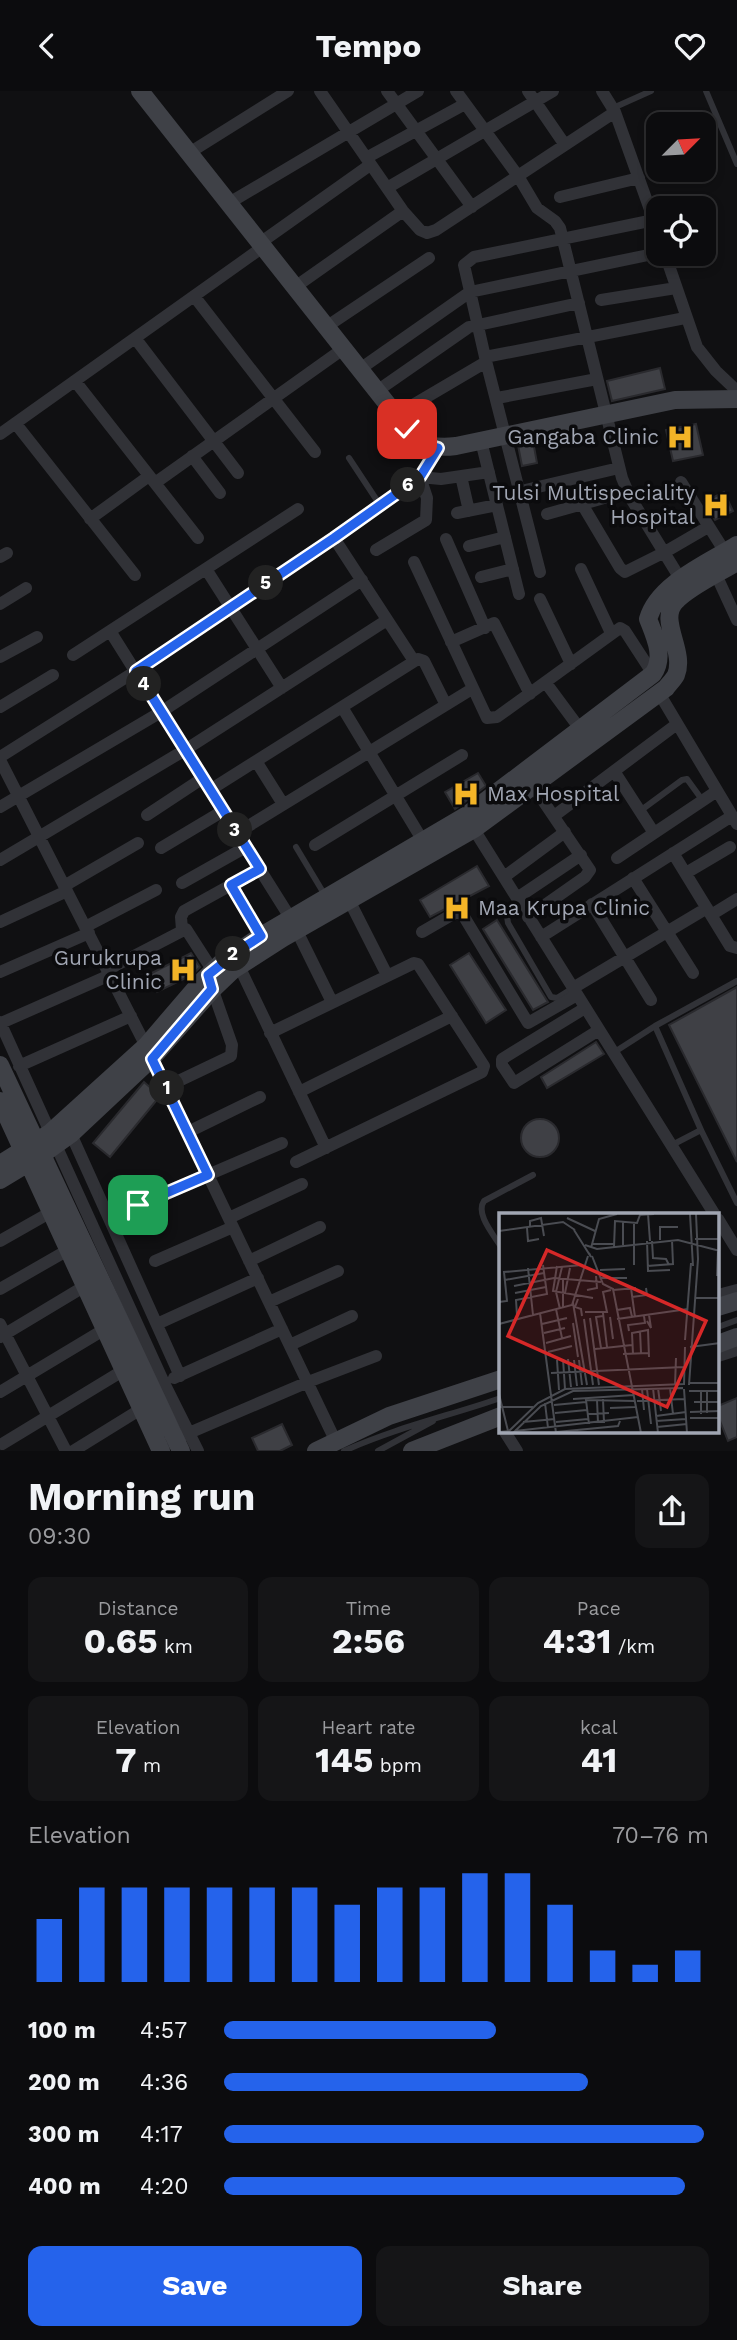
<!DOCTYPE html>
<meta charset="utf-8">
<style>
:root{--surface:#0c0c0e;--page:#151517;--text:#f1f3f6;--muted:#9a9b9e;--line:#2c2c2e;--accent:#2563eb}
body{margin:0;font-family:"Work Sans",sans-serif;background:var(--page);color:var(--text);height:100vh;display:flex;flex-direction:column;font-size:26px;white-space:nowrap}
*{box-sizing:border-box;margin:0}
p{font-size:23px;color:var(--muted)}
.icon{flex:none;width:38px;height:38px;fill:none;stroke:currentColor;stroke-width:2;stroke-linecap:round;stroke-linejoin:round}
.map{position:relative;height:1360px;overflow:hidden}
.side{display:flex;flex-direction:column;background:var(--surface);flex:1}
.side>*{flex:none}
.needle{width:46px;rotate:66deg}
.fabs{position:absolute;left:646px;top:21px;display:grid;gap:14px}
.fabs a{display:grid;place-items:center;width:70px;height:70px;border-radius:14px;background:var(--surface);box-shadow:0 4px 10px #0003,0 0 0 2px var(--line);font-size:35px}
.pin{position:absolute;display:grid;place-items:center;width:60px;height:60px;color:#fff;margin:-30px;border-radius:14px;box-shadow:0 4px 10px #0006}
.km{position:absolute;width:35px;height:35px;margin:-18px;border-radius:50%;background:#222;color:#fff;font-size:19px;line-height:35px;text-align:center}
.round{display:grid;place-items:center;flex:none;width:74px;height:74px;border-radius:14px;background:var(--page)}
.headline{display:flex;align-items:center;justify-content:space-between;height:119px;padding:0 28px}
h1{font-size:38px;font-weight:700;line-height:52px}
.figures{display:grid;grid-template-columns:repeat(3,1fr);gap:10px;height:119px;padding:7px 28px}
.figures div{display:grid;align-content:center;border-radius:14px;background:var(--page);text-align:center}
.figures b{font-size:35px;font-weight:700}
.figures small{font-size:19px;font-weight:400}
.figures p{font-size:19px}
.chart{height:196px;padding:14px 28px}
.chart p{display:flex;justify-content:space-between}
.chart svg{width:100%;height:126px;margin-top:7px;stroke:var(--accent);stroke-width:6}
.button{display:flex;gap:14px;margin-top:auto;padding:14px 28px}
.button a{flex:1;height:80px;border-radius:14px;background:var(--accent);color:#fff;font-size:28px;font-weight:700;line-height:80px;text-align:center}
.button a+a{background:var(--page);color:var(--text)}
ul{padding:0 28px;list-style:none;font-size:23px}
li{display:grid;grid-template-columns:112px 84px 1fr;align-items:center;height:52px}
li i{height:18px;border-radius:9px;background:var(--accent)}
header{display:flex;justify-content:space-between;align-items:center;height:91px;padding:0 28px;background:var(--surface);font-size:32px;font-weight:700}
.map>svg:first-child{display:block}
.building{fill:#3f4045;stroke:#2a2a2e;stroke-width:2}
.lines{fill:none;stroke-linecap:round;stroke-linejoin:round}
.lane{stroke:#313237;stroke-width:6}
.street{stroke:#313237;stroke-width:12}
.secondary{stroke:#3f4147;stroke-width:18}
.route-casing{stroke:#fff;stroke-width:14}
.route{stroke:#2563eb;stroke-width:9}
.labels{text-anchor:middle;stroke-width:7;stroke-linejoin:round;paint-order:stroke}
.poi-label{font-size:21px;fill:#a1a6b3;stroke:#0b0b0d;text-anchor:end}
.inset-road{fill:none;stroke:#4a4c52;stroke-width:2}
.view{fill:#d62828;fill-opacity:0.15;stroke:#d62828;stroke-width:3.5}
.inset-edge{fill:none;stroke:#a1a6b3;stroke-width:3.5}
</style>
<header><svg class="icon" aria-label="back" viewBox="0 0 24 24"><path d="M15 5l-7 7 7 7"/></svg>Tempo<svg class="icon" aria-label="heart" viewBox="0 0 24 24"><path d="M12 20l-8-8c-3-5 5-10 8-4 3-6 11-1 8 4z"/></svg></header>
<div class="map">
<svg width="737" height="1360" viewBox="0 0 737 1360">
<rect width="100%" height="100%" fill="#101012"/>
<path class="building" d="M660,277L665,298L612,310L607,290Z
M696,333L703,364L673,370L666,339Z
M533,350L537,372L522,375L518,354Z
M724,401L733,420L715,429L704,411Z
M478,682L486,695L455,718L445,701Z
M477,775L489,795L430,826L420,809Z
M497,829L548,911L533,919L483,838Z
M191,862L200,876L192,884L157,901L148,884Z
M469,862L506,919L486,932L450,874Z
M737,896V1071L669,934Z
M596,951L604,963L547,997L541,986Z
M144,991L160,1005L110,1066L93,1052Z
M521 1047a19 19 0 1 1 38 0a19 19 0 1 1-38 0Z
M737,1307V1346L728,1350L718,1325V1315Z
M282,1333L292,1354L280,1360H258L252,1347Z"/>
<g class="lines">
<path class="lane" d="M706,0L737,73
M613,17L651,0
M349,367L380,414
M640,720L682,689L687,688L703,710
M296,756L326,806
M520,813L507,825L508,832L551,906L557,907L573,897
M655,935L701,1039L737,1112
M613,962L655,935L737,890
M672,1054L701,1039
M501,1156C494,1144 475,1123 484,1110L533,1084
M718,1236L737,1229
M344,1360C395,1337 448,1325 501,1307
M378,1360L433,1330"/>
<path class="street" d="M320,0L403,120L420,139L427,142L436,139L615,21
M387,0L472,116
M456,0L518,85L537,117L555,130L560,137L622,387L630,406L681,489
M528,0L565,54
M602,0L615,21L658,141
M189,62L288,0
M366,67L465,13
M387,97L553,0
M560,106L639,87
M229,112L418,0
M260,152L370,74
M665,163L697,256L716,280L737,300
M295,196L403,120
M194,205L315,361
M601,209L676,197
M326,236L429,167
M135,247L238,382
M485,266L685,227
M360,278L470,201L658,162
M75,290L198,447
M377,300L469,236L579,212
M497,307L597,288
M396,324L486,271
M16,333L135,484
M0,343L263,156
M481,350L519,503
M192,365L220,402
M461,385L469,420
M681,391L725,461
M155,392L343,258
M521,400L619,377
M582,413L620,477L625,481L665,461L708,436
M457,422L497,414
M547,423L604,407
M90,428L149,385
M334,447L414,570
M446,448L485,537
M469,455L505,446
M376,459L426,429L427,407L420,386L441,388L489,381
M0,466L7,462
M414,471L487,627L497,626L620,537L625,540L653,583
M713,477L737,529
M206,478L282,597
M581,478L611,542
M540,481L485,266L464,174L474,166L654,129
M481,486L513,478
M540,508L571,573
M0,513L26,497
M110,540L291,828L332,911
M451,551L494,532L530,603
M73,564L298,418
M0,566L37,546
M546,592L583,642
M659,602L737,733
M0,616L53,584
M342,616L423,750
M0,666L136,580L343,441L420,386L438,357
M0,669L152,967L336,1351
M256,670L283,713
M614,680L654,742
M210,699L418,568L424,570L446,614
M0,716L161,621L362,489
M147,724L203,687
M554,725L677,633
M470,732L715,1124
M237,742L472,598
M315,754L462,664
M161,757L223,720
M673,762L730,855L737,857
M617,767L717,700
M0,769L185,659L387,529
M686,782L730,756
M504,786L565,741
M633,787L693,882
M182,792L246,756
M231,794L261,845
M64,795L138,752
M517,807L581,764
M349,809L387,884
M592,813L651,909
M711,824L737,808
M528,826L585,786L590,779L533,695
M0,831L67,800
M85,836L156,799
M182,839L181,826L184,820L260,778
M422,841L460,819L528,932L577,904
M541,846L732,725
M239,875L326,1057
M107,879L186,838L213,880
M0,881L89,842
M573,897L707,817
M585,917L502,968V974L514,992L599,939
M0,931L164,1292L198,1360
M1,932L110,884
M270,942L414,872L418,873L484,975L482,981L296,1071
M19,975L131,925
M166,996L231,965L232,954L211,894
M299,1001L452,925
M188,1041L260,1006
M71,1043L180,1285
M138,1114L282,1052
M229,1127L302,1093
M718,1128L737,1159
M0,1150L51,1121
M155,1170L233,1136
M249,1170L320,1136
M0,1198L68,1159
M718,1204L737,1199
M269,1211L338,1180
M0,1233L66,1360
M157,1233L258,1187
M0,1246L85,1195
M290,1254L352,1225
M718,1265L737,1259
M174,1287L282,1238
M0,1301L105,1238
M505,1341L517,1360
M182,1345L308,1291L376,1265
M2,1353L124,1279
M73,1360L141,1318"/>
<path class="secondary" d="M140,0L407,338C426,354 432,358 456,355L675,309L737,308
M0,974L181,1360
M0,1010L161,1360
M0,1073L50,1042L146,955L200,892L220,873L261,845L467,724L653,583C665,566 655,546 648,528C658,493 708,472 737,454
M0,1089L43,1063L71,1043L152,967L212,899L233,879L283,847L474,738L666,597C669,593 674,588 676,584C686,559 657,529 676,510C690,495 719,482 737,471
M718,1216L737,1210
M718,1253L737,1246
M316,1360L389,1325L501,1288
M412,1360L501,1325"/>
</g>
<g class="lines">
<defs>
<path id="route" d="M138,1114L208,1084L152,968L212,898L208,884L238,860L261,845L231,794L260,778L136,580L334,447L420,386L438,357L424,353L407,338"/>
</defs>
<use href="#route" class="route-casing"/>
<use href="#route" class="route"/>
</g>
<defs>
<symbol id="hospital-bare" viewBox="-9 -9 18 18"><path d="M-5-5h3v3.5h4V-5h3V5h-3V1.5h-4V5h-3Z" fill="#f3b427" stroke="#0b0b0d" stroke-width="2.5" paint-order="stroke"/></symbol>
</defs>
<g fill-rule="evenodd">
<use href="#hospital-bare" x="661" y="327" width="38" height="38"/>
<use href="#hospital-bare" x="697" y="395" width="38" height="38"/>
<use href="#hospital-bare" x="447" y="684" width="38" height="38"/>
<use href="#hospital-bare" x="438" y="798" width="38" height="38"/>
<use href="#hospital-bare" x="164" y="860" width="38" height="38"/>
</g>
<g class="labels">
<g class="poi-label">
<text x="659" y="353">Gangaba Clinic</text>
<text x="695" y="409">Tulsi Multispeciality<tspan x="695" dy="24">Hospital</tspan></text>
<text x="487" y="710" text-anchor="start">Max Hospital</text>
<text x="478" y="824" text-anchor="start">Maa Krupa Clinic</text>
<text x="162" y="874">Gurukrupa<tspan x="162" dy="24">Clinic</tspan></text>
</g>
</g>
<g transform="translate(499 1122)">
<rect width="220" height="220" fill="#101012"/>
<path class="inset-road" d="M149,1L151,28M191,1L194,53M68,5L96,18M124,9V32M28,15L29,28L40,26M31,15V8L42,5L45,23M75,17L92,44L90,40M0,18L64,9L76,17M196,26H221M161,27V14H179M148,28L149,58L171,57M153,28L154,45L167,46L170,52M93,31H115M86,32L98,36L179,27L221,38M115,34L116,8L138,10L141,2L155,1M92,35L100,6L118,1M93,43L104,71L114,76L142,220M135,52V10M58,53L54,78L94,85M148,53L174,51L173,27M29,55L34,102M101,57L126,56M218,63L219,37M102,65H128M6,67L45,60M15,73L55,65L102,69M132,75L136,104M88,77L98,75L97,63M114,77L137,75M16,80L47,74M66,80L71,55M133,84L148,82L147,75M197,85H221M79,86L76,94L82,96L83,103M0,89L8,88L5,59L83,52M74,90L88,172M64,95V66M57,96L63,125M61,96L57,79L63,54M118,97L131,95L133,104M86,99H108L104,79L112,77M41,100L57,220M104,100L108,134M18,102L17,87L48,81L44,52M111,104L114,126M91,105L100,172M85,106L94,172M118,106L189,96M148,108L152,115L150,102M74,110L79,144M0,111L73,92L89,43M43,111L68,105M130,118L129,112L146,110L145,103M141,118L142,140M45,120L66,115M186,127L192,50M47,130L72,123M191,134L221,130M102,135L97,104L104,103M96,136L133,132M49,139L73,133M124,141L150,140M134,141L133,120L149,117L150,144M64,146L66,176M69,146L72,174M58,147L60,177M75,147L78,173M80,147L83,172M52,160L185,154M191,170H221M176,172L177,145M185,172L186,134M190,172L199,46L197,1M154,175L159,220M159,175L162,198M171,175L174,201M143,176L145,197M148,176L152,211M185,176L188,220M190,178H221M202,178V201M0,181L9,218M74,186L135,182M104,186L105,210M98,187L99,210M138,188L185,186M195,189H221M46,190L49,215M55,192L87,189M0,194H34M111,195L136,194M191,199L221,198M56,200L88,197M208,200V178M88,201L110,200M157,203L187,199M191,205H221M157,208L187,206M24,209L56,206M57,209L89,206M90,211L87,187L136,188M158,214L188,211M16,218L139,204M0,219L10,218L39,190L66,176L185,171M14,220L42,193L74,178L184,175M47,220L119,213L121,208"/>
<path class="view" d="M48,37L207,108L168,194L9,123Z"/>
<rect width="220" height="220" class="inset-edge"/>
</g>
</svg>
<div class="fabs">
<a><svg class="needle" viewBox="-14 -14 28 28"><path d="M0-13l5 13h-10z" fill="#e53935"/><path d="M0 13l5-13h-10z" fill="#9a9b9e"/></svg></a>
<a><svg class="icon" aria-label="locate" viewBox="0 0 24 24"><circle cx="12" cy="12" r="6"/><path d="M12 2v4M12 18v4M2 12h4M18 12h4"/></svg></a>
</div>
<div class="pin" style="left:138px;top:1114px;background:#1e9e55"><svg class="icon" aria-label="arrive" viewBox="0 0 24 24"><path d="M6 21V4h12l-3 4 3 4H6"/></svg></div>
<div class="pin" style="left:407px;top:338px;background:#d93025"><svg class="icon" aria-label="check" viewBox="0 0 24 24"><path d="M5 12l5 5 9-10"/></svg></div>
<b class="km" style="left:167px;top:997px">1</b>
<b class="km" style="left:233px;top:863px">2</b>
<b class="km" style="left:235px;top:739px">3</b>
<b class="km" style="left:144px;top:593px">4</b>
<b class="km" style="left:266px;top:492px">5</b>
<b class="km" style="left:408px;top:394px">6</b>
</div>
<section class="side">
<div class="headline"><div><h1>Morning run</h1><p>09:30</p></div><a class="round"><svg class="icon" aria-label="share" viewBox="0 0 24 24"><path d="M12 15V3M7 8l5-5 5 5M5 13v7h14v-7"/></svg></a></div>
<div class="figures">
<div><p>Distance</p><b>0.65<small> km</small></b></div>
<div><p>Time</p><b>2:56</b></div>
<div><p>Pace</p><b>4:31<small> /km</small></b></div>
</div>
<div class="figures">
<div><p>Elevation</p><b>7<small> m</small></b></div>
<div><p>Heart rate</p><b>145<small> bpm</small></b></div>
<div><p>kcal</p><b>41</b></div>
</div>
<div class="chart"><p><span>Elevation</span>70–76 m</p>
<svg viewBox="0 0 160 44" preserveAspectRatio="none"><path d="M5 44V22M15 44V11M25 44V11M35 44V11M45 44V11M55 44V11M65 44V11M75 44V17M85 44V11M95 44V11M105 44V6M115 44V6M125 44V17M135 44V33M145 44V38M155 44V33"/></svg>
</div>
<ul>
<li><b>100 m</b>4:57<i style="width:56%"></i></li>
<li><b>200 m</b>4:36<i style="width:75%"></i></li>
<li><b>300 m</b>4:17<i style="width:99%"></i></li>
<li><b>400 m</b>4:20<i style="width:95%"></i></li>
</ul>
<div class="button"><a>Save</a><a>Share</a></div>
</section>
